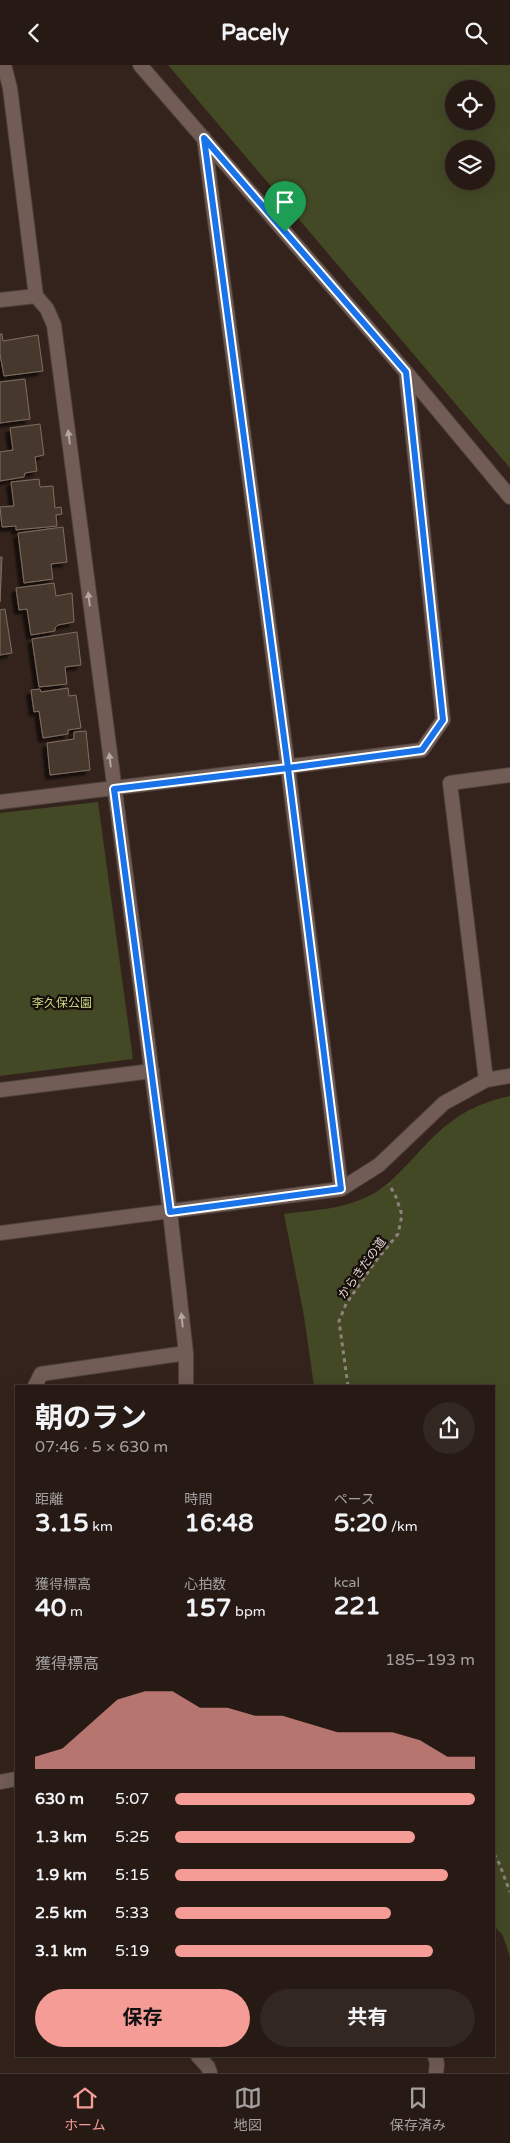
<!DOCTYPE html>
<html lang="ja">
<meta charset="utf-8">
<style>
:root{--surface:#271a15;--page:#332722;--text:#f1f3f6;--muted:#a4a1a0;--line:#433834;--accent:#f59c96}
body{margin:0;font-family:"Varela Round","Noto Sans JP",sans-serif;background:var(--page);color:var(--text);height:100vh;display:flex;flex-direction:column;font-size:19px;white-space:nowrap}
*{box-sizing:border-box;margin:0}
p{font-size:16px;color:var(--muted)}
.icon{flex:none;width:28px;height:28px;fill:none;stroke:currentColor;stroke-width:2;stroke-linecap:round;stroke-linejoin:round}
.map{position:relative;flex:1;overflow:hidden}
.side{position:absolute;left:15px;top:1320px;width:480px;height:672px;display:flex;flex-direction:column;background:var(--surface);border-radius:0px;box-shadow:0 5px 20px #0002,0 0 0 1px var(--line)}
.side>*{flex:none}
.controls{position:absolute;left:445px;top:15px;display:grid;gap:10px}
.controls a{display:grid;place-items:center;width:50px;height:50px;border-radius:50%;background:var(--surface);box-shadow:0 5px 20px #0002,0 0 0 1px var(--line);font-size:25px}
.pin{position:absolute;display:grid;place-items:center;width:42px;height:42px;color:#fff;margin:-51px -21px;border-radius:50% 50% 50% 0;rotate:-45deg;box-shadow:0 0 5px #0007}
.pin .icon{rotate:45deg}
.round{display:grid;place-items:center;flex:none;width:52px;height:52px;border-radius:26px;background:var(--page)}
.head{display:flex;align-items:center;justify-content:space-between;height:85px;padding:0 20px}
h1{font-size:28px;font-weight:700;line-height:38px}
.metrics{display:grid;grid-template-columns:repeat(3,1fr);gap:8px;height:85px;padding:5px 20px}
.metrics div{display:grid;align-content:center}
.metrics b{font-size:25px;font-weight:700}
.metrics small{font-size:14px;font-weight:400}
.metrics p{font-size:14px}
.chart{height:140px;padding:10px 20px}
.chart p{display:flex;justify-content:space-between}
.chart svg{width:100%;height:90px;margin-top:5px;fill:var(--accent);opacity:.7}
.button{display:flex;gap:10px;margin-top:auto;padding:10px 20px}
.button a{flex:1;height:58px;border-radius:30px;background:var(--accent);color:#111;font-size:20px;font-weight:700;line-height:58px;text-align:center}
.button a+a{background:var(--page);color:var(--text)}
ul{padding:0 20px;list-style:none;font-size:16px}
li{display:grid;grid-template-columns:80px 60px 1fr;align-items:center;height:38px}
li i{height:12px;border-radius:6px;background:var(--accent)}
header{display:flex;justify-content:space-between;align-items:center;height:65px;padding:0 20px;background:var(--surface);font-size:22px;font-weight:700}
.dock{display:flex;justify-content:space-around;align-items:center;height:70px;border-top:1px solid var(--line);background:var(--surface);font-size:14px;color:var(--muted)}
.dock a{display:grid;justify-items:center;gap:2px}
.dock .current{color:var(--accent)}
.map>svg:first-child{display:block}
.green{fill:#434925;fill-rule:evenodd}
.building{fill:#47382d;stroke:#7f6e61;filter:url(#shadow)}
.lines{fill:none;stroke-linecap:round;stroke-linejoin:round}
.minor-casing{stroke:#4f413c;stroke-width:16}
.path{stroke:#90817c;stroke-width:3;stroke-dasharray:4 4;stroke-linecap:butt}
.minor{stroke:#715d56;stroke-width:14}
.oneway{fill:#b5a6a1}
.route-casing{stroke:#fff;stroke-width:10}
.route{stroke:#1a73e8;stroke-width:6}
.labels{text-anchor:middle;stroke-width:4.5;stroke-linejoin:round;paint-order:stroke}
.park-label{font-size:12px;fill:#cad983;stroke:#160e0b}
.street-label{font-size:12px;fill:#e3d7d3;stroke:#160e0b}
</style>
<header><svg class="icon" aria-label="back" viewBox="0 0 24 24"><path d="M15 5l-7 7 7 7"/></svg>Pacely<svg class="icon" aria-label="search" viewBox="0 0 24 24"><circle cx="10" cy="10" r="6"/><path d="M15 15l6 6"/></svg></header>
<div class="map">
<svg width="510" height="2008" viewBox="0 0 510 2008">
<defs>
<filter id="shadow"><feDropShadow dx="-4.5" dy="4.5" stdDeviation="1" flood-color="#0009"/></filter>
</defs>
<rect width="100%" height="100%" fill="#34231c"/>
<path class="green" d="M168,0H510V403ZM454,24H486V56H454ZM454,84H486V116H454Z
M98,737L133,994L0,1011V748Z
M510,1031V1892L503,1871L494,1860V1321H314L304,1251L284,1149C315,1145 348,1144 376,1127C404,1109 422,1079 448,1059C465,1045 489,1035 510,1031Z"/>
<path class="building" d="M0,269H2L3,276L38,270L43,306L4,311L0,289Z
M25,314L30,354L0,358V317Z
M40,359L44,390L35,392L37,406L25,408L24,412L0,416V387L13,385L10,363Z
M39,414L40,422L53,421L55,443L61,442L62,449L56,450L57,461L16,465V461L2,462L0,442L14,441L11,417Z
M63,462L67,497L51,499L53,514L24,518L18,468Z
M0,492H2L0,537Z
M54,518L56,531L72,528L74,557L58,560L55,563V566L31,570L27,544L19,545L16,523Z
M5,544L12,588L0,590V545Z
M77,567L81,600L65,602L67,619L39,622L32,574Z
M68,623L69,631L76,630L81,663L68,665V669L43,673L39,646L34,647L31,625L40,624L41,627Z
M86,666L90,705L50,710L47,678L74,674V667Z"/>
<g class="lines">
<defs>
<path id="minor" d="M4,0L10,23L36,231L47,244L54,260L170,1147L186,1288V1321
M140,0L406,307L510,432
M204,73L288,703L341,1124
M0,235L36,231
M0,737L422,685L443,655L406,307
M486,1015L450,718L510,710
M0,1025L152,1006
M0,1168L341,1124L379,1100L444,1038L486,1015L510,1011
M35,1321L41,1309L186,1288
M0,1717L16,1714
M198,1991L208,2002L210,2008
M435,1991L437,1999L436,2008"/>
</defs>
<use href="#minor" class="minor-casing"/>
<path class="path" d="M348,1321L339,1256L346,1239L375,1197L398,1169L402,1150L396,1132L389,1119
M494,1789L499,1798L510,1827"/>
<use href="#minor" class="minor"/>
</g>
<defs><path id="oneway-solid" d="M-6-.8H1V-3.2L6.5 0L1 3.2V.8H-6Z" transform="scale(1.25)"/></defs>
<g class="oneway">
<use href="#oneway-solid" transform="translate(69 372) rotate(-97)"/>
<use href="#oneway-solid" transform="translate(89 534) rotate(-97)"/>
<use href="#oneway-solid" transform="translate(110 695) rotate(-97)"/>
<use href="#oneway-solid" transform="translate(182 1255) rotate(-96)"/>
</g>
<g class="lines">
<defs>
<path id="route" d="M285,167L406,307L443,655L422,685L288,703L341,1124L170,1147L114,724L288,703L204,73L285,167"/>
</defs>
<use href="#route" class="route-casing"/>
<use href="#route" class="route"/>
</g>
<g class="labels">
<g class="park-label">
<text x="62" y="942">李久保公園</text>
</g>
<g class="street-label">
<text transform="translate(362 1203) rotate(-54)" y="4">からきだの道</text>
</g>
</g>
</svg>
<div class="controls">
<a><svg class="icon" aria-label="locate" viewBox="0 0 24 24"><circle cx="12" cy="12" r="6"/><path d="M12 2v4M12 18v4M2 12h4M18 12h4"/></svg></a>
<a><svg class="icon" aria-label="layers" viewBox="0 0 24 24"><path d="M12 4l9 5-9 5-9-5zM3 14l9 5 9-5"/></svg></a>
</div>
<div class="pin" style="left:285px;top:167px;background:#1e9e55"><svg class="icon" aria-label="arrive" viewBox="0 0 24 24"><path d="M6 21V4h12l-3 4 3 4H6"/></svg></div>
<section class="side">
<div class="head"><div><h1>朝のラン</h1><p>07:46 · 5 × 630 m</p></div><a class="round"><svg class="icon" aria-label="share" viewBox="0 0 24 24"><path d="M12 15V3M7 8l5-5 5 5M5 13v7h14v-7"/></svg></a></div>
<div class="metrics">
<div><p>距離</p><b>3.15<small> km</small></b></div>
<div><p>時間</p><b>16:48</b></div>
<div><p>ペース</p><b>5:20<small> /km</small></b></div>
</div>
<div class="metrics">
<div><p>獲得標高</p><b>40<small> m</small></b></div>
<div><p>心拍数</p><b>157<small> bpm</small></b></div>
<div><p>kcal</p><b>221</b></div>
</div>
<div class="chart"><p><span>獲得標高</span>185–193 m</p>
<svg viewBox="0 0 160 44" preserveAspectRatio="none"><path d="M0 44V38L10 34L20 22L30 10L40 6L50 6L60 14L70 14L80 18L90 18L100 22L110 26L120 26L130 26L140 30L150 38L160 38V44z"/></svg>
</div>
<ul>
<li><b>630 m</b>5:07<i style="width:100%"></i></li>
<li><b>1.3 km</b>5:25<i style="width:80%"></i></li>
<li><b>1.9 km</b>5:15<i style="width:91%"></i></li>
<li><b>2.5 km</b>5:33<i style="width:72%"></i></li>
<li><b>3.1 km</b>5:19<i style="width:86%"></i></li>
</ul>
<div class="button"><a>保存</a><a>共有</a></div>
</section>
</div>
<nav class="dock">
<a class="current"><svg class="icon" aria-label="home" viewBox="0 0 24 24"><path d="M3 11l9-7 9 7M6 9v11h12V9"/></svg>ホーム</a>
<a><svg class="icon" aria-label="map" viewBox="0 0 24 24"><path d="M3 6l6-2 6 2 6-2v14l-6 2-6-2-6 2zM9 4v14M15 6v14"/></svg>地図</a>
<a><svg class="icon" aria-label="saved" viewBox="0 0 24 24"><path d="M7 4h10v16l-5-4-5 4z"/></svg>保存済み</a>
</nav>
